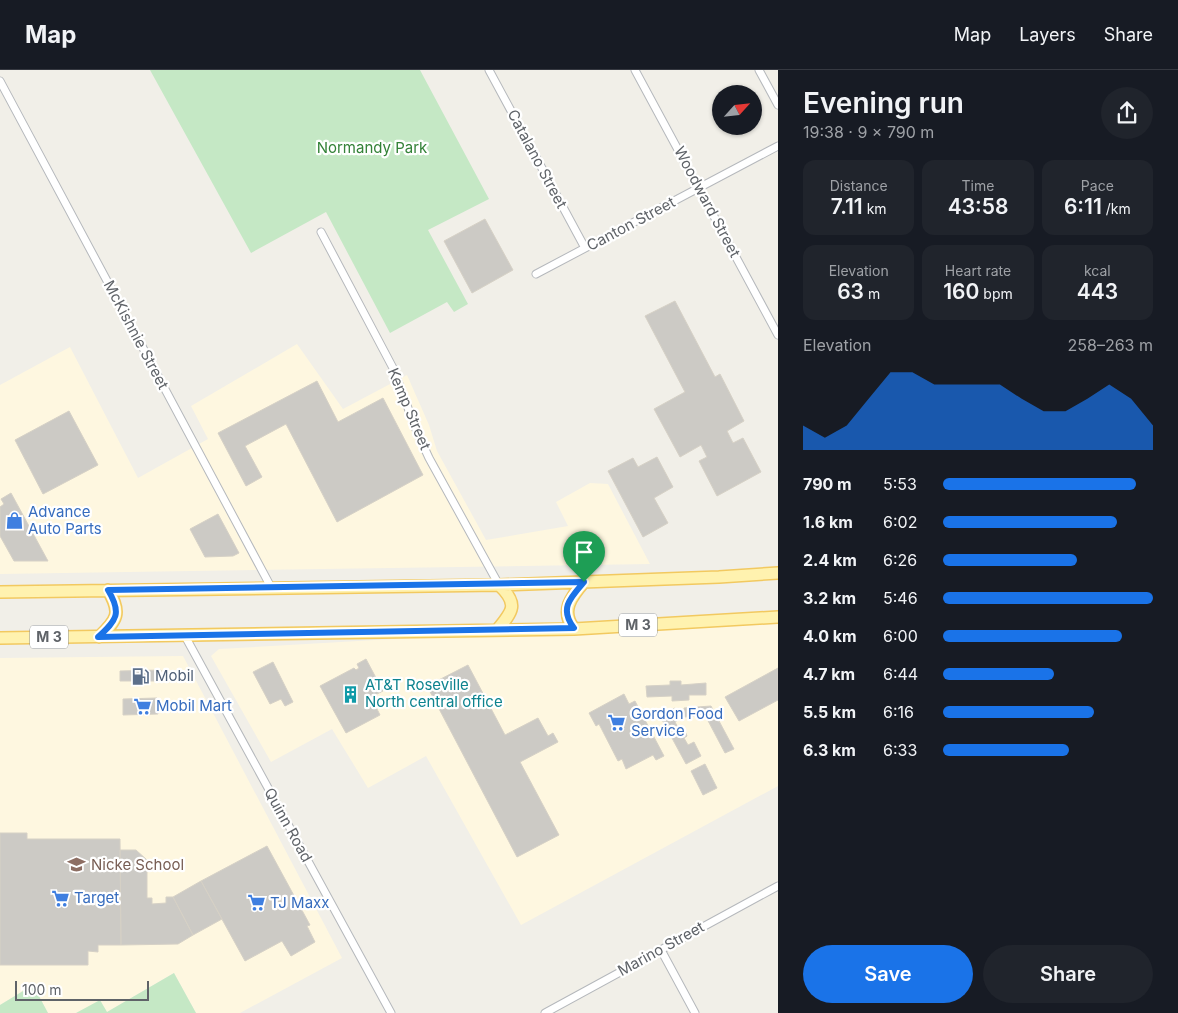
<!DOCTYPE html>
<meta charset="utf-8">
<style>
:root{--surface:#171b24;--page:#20242c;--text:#f1f3f6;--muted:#9ea1a6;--line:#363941;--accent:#1a73e8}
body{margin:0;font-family:Inter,sans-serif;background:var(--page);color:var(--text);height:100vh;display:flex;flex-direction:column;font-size:19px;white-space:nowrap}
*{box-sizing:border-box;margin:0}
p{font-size:16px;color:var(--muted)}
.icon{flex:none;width:28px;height:28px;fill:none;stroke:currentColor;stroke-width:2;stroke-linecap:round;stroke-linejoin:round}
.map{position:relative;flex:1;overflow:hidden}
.drawer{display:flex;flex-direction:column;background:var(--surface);width:400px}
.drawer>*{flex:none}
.needle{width:32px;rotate:63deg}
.fabs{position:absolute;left:712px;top:15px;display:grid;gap:10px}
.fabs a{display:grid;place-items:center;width:50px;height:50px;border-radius:50%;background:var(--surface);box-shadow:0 1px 4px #0004;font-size:25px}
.scale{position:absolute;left:15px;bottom:12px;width:134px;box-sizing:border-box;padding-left:5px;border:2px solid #5f6368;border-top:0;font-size:14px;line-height:18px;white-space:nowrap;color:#5f6368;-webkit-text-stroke:4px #fff;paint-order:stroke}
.pin{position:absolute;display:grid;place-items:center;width:42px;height:42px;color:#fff;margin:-51px -21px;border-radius:50% 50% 50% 0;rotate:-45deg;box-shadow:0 0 5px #0007}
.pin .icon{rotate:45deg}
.round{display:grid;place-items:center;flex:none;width:52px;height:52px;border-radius:26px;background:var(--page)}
.headline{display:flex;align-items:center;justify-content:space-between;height:85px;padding:0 25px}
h1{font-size:28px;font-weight:600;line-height:38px}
.figures{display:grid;grid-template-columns:repeat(3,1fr);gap:8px;height:85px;padding:5px 25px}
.figures div{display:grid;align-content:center;border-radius:12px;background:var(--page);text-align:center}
.figures b{font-size:21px;font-weight:600}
.figures small{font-size:14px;font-weight:400}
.figures p{font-size:14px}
.chart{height:140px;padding:10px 25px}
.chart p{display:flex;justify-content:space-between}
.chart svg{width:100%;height:90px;margin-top:5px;fill:var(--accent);opacity:.7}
.action{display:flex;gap:10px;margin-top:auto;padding:10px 25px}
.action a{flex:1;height:58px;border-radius:30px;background:var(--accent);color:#fff;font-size:20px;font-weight:600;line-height:58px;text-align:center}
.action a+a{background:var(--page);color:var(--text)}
ul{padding:0 25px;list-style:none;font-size:16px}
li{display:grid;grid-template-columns:80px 60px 1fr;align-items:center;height:38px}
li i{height:12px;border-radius:6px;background:var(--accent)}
header{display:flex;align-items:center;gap:30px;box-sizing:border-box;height:70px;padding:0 25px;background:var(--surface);border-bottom:1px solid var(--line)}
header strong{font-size:24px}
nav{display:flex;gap:28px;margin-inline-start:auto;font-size:18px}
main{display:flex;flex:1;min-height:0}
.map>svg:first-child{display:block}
.commercial{fill:#fef7e0}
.green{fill:#c5e8c5}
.building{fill:#cccac5;stroke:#d6d1c6}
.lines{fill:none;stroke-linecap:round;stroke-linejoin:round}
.street-casing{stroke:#b5b8bc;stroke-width:9}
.primary-casing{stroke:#f2c960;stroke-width:14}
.street{stroke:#fff;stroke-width:7}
.primary{stroke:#fff2af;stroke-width:11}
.route-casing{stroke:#fff;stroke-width:10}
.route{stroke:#1a73e8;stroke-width:6}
.labels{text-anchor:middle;stroke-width:4.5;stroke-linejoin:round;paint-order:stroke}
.shield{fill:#fff;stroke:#8f9295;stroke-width:1}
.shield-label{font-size:14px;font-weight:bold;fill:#5f6368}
.park-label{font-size:15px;fill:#348238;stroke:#fff}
.street-label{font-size:15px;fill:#5f6368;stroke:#fff}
.shop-label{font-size:15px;fill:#366cbe;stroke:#fff;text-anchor:start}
.service-label{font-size:15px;fill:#4e5e75;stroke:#fff;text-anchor:start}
.culture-label{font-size:15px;fill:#0d838f;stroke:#fff;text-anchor:start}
.education-label{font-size:15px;fill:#785e54;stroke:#fff;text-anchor:start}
</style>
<header>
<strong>Map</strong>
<nav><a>Map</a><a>Layers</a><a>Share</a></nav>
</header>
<main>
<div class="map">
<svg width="778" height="943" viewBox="0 0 778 943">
<rect width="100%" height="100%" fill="#f1efe8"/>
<path class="commercial" d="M297,274L343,339L407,305L429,355L437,381L486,470L568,456L556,432L590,413L608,414L650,494L0,504V315L70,277L138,408L208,369L191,336Z
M778,547V716L521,855L426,686L368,718L332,659L271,692L211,586L219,579Z
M183,586L342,888L240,943H196L174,903L107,942L100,931L76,943H48L33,915L0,935V588Z"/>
<path class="green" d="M150,0H420L489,129L428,160L468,234L454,242L447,232L390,263L326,142L251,183Z
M174,903L196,943H76L100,930L107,942Z
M33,915L48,943H0V935Z"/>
<path class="building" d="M485,149L513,200L472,223L444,171Z
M675,231L715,307L720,304L744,351L727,361L733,373L743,368L761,402L717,426L699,391L707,387L701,375L680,387L654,339L685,322L645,246Z
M317,311L338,352L383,328L423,405L337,452L286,354L245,376L262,407L246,416L218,363Z
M69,341L98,395L43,424L15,370Z
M657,387L673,417L654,428L668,453L643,467L608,401L633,388L638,397Z
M11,423L48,491H14L0,466V437L4,434L1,429Z
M218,444L239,483L233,486L205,487L190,459Z
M366,589L383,621L371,627L380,645L346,663L320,616L354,598L356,600L359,598L357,594Z
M273,592L293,632L285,636L281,629L270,634L253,602Z
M468,595L505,665L538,648L548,666L553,663L558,672L520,692L559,765L517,787L427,616Z
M778,598V630L739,651L725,627Z
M161,600V611H120V601Z
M670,611H681V615L706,613V625H689V630L672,631V626L647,627L646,616L670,615Z
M624,624L629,634L635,631L664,686L656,690L653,685L626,699L622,689L618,691L599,654L596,656L589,643Z
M157,628L158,644L123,645V629Z
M711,636L734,679L725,683L705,645L685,647L684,638Z
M675,638L680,649L675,652L680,661L684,659L687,666L684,668L688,675L694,672L701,686L686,694L660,646Z
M705,694L717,718L703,725L691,701Z
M0,763H27V769H120L121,875H98V882L88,881V895H0Z
M267,776L310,855L307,856L315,872L291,886L282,871L245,891L201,811Z
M120,780H136L147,790V828H152V834L166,833V827H173L193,865L178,874L121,875Z
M201,811L222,849L193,865L173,827Z"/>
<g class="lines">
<defs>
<path id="street" d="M489,0L585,178
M635,0L778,265
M759,0L778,35
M0,11L272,519
M321,162L393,298L417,362L429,388L499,515
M536,204L778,76
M185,566L391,943
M661,880L695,943
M545,943L778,816"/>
<path id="primary" d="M0,522L499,515L719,507L778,503
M574,559C560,541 571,527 584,512
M497,560C513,541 519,534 499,515
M99,567C117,550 122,543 108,520
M0,568L574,559L778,547"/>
</defs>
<use href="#street" class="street-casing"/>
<use href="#primary" class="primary-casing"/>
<use href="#street" class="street"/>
<use href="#primary" class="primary"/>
</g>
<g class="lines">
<defs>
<path id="route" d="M584,512C570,528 559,539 574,558L98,567C117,550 122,543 108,520Z"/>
</defs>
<use href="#route" class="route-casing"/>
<use href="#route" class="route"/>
</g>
<defs>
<symbol id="shop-bare" viewBox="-9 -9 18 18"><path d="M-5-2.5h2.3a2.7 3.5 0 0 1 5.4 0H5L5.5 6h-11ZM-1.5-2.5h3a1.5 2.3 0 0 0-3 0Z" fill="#3f7fe0" stroke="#fff" stroke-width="2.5" paint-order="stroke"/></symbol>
<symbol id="fuel-bare" viewBox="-9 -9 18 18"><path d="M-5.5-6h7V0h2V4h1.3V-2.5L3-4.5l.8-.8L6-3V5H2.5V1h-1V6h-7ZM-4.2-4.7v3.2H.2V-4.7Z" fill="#5c6f8a" stroke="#fff" stroke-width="2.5" paint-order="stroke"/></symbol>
<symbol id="building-bare" viewBox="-9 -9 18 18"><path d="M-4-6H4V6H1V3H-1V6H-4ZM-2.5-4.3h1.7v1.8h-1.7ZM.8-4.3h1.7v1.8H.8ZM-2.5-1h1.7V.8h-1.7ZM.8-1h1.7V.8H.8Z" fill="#0f9aa8" stroke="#fff" stroke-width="2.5" paint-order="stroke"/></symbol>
<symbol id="supermarket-bare" viewBox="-9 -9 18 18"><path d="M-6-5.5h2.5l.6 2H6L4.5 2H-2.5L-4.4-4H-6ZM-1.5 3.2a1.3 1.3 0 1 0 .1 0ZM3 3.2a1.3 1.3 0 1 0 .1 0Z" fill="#3f7fe0" stroke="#fff" stroke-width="2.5" paint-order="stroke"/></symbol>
<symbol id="school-bare" viewBox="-9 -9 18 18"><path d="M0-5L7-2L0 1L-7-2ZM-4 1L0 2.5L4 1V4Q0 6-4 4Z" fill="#8d6e63" stroke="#fff" stroke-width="2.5" paint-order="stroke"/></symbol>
</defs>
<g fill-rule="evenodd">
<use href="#shop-bare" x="2" y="438" width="25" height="25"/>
<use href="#fuel-bare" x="128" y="594" width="25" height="25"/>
<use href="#building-bare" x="338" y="612" width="25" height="25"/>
<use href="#supermarket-bare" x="130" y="624" width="25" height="25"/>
<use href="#supermarket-bare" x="604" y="640" width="25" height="25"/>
<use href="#school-bare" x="64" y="782" width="25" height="25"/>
<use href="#supermarket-bare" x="48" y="816" width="25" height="25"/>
<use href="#supermarket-bare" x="244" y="820" width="25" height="25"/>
</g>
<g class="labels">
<g class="shield">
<rect x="619" y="543.5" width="38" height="23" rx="4"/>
<rect x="30" y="555.5" width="38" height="23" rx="4"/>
</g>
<g class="shield-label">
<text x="638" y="560">M 3</text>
<text x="49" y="572">M 3</text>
</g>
<g class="park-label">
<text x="372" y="83">Normandy Park</text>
</g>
<g class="street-label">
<text transform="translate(537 89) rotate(62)" y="5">Catalano Street</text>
<text transform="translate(707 132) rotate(62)" y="5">Woodward Street</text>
<text transform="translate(631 154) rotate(-28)" y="5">Canton Street</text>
<text transform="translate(136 265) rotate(62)" y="5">McKishnie Street</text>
<text transform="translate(409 339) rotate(67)" y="5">Kemp Street</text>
<text transform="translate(288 755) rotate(61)" y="5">Quinn Road</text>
<text transform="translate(661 879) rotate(-29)" y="5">Marino Street</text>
</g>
<g class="shop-label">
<text x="28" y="447">Advance<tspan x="28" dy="17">Auto Parts</tspan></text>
<text x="156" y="641">Mobil Mart</text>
<text x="631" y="649">Gordon Food<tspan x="631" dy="17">Service</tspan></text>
<text x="74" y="833">Target</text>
<text x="270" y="838">TJ Maxx</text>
</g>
<g class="service-label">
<text x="155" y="611">Mobil</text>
</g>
<g class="culture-label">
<text x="365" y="620">AT&amp;T Roseville<tspan x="365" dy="17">North central office</tspan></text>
</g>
<g class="education-label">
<text x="91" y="800">Nicke School</text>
</g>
</g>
</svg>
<div class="fabs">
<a><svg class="needle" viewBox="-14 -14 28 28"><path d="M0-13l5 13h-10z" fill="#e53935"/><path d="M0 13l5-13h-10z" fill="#9ea1a6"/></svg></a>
</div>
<div class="scale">100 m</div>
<div class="pin" style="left:584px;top:512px;background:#1e9e55"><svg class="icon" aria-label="arrive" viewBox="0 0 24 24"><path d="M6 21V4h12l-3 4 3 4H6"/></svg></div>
</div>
<section class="drawer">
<div class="headline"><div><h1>Evening run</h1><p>19:38 · 9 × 790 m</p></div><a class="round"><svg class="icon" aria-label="share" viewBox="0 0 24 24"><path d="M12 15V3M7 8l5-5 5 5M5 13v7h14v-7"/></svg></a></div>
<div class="figures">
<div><p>Distance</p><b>7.11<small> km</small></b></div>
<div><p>Time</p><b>43:58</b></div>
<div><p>Pace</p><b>6:11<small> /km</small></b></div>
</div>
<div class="figures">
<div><p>Elevation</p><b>63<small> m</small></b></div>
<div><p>Heart rate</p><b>160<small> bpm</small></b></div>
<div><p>kcal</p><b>443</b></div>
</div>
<div class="chart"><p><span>Elevation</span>258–263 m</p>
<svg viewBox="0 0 160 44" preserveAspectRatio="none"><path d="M0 44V32L10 38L20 32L30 19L40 6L50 6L60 12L70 12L80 12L90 12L100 19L110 25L120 25L130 19L140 12L150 19L160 32V44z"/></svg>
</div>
<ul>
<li><b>790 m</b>5:53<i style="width:92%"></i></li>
<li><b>1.6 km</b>6:02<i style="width:83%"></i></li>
<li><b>2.4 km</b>6:26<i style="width:64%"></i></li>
<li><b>3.2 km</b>5:46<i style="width:100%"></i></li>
<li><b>4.0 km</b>6:00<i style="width:85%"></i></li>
<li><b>4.7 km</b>6:44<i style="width:53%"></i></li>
<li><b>5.5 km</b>6:16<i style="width:72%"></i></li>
<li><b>6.3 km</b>6:33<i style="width:60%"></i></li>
</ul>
<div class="action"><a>Save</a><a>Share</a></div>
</section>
</main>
